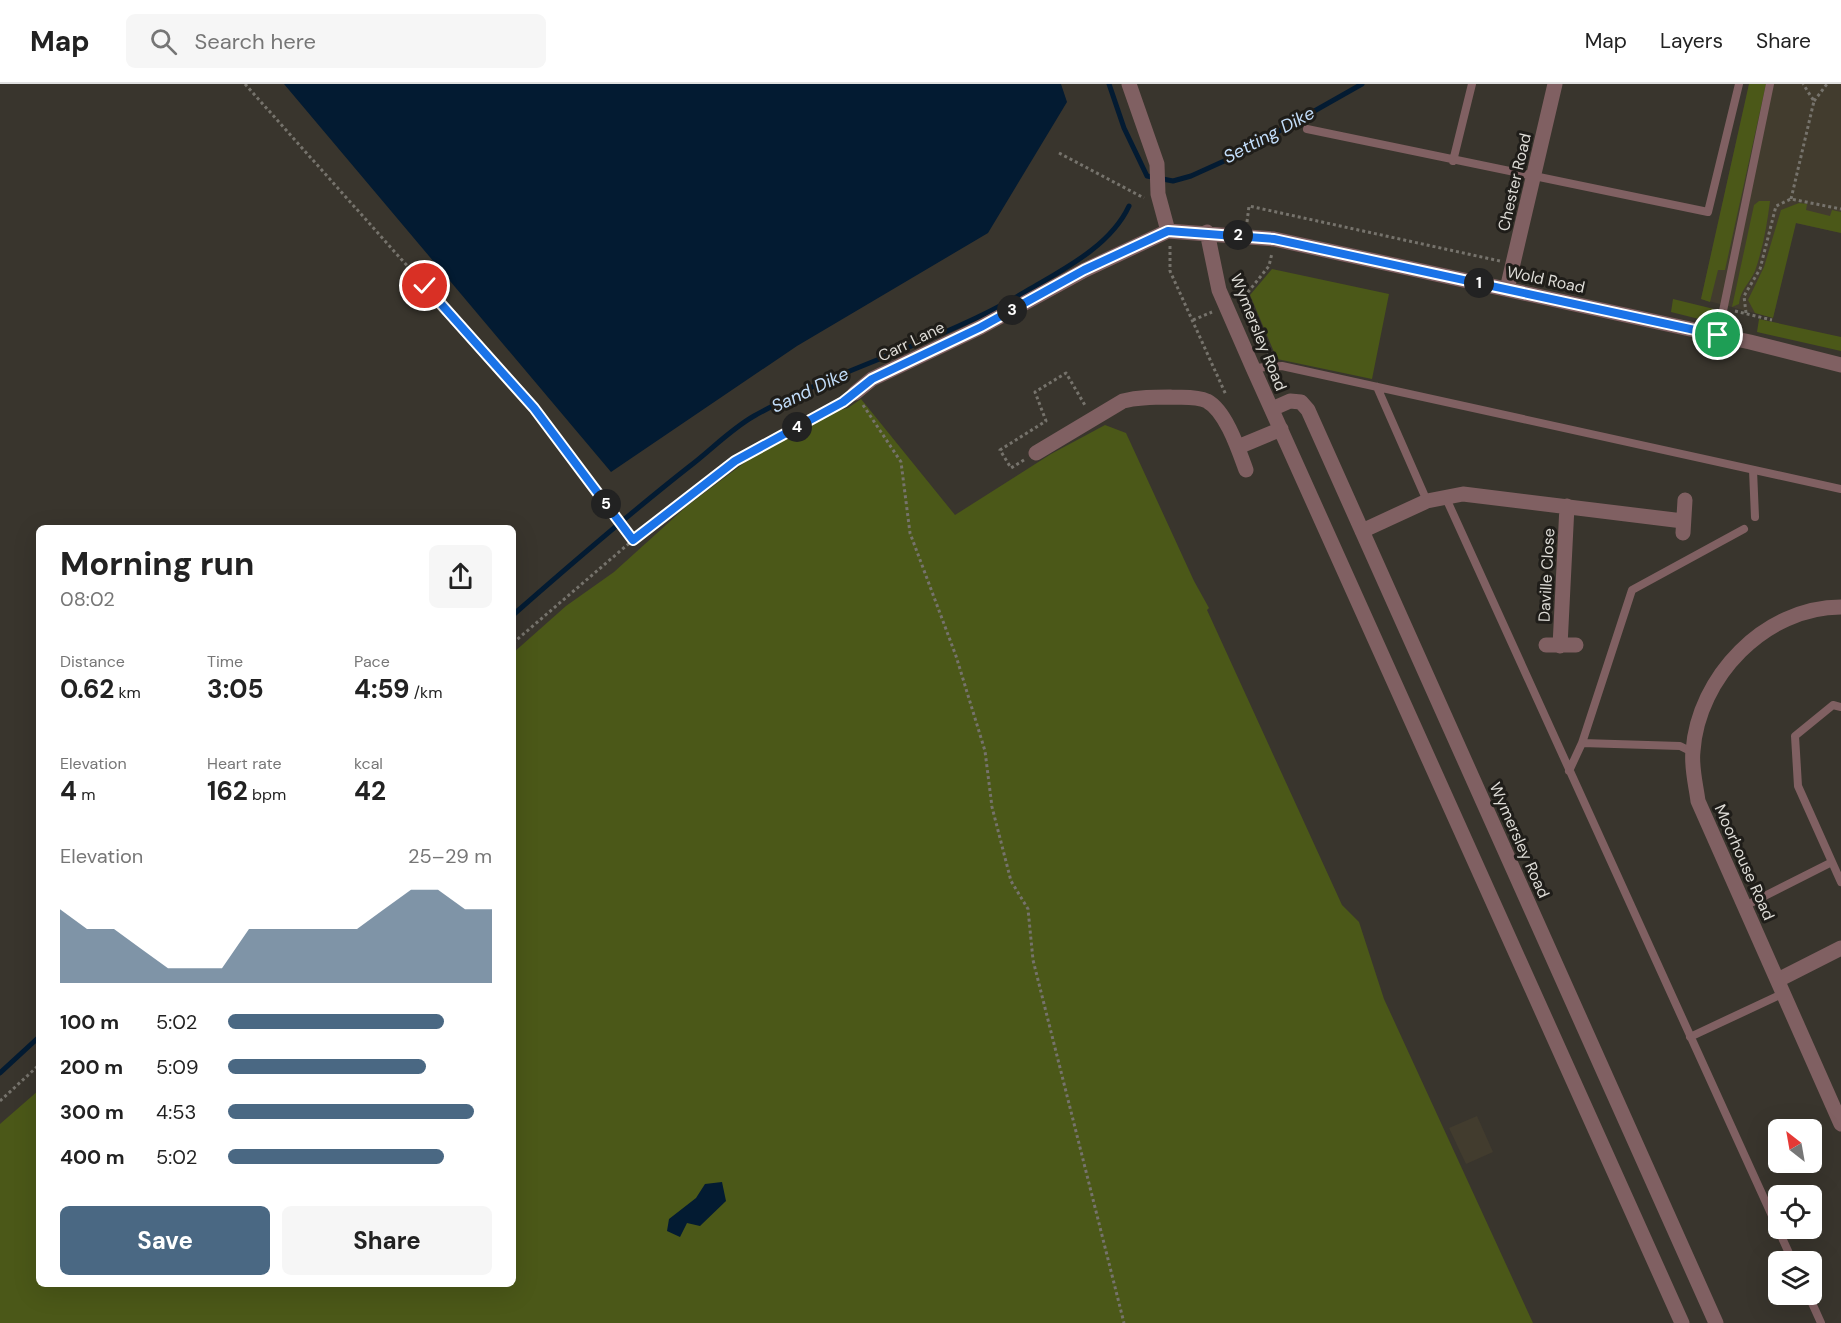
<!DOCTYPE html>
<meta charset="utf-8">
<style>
:root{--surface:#fff;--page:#f6f6f6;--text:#222;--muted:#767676;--line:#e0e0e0;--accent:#4a6883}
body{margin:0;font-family:"DM Sans",sans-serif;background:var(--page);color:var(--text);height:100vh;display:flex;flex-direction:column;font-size:22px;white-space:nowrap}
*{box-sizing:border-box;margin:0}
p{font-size:20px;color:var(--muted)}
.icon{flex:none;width:33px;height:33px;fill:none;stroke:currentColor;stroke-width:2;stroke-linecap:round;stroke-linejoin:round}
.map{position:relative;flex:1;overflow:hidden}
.drawer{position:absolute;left:36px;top:441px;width:480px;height:762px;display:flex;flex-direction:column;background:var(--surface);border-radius:9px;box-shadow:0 6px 24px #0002}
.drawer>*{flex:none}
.needle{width:39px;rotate:329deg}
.tools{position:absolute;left:1768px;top:1035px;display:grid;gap:12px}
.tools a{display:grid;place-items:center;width:54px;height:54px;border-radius:9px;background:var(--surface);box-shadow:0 6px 24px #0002;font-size:30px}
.pin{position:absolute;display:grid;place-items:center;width:51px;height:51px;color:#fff;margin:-26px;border:3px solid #fff;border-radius:50%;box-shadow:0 2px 6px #0007}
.km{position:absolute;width:30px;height:30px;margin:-15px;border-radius:50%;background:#222;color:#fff;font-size:16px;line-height:30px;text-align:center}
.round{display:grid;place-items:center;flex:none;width:63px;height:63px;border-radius:9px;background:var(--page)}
.headline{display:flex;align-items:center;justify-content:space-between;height:102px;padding:0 24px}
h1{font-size:33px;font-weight:700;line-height:45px}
.stats{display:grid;grid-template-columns:repeat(3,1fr);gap:9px;height:102px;padding:6px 24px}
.stats div{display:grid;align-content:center}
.stats b{font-size:26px;font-weight:700}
.stats small{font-size:16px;font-weight:400}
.stats p{font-size:16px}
.chart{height:168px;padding:12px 24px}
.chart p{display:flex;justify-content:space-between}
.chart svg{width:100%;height:108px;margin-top:6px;fill:var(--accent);opacity:.7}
.primary-button{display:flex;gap:12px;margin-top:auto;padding:12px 24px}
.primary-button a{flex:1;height:69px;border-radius:9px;background:var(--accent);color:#fff;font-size:24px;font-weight:700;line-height:69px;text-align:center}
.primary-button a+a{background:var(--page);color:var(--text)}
ul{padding:0 24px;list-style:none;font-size:20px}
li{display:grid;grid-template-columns:96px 72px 1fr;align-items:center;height:45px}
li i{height:15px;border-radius:8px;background:var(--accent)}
header{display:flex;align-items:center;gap:36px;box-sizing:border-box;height:84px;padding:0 30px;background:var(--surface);border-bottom:2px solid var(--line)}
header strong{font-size:28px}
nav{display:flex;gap:33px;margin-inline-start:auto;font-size:21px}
.search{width:420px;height:54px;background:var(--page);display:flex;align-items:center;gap:15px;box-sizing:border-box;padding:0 21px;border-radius:9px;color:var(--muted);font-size:22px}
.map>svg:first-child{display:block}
.built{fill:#423c2e}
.green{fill:#4b5818}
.water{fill:#031b32}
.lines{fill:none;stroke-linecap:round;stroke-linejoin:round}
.stream{stroke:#031b32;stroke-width:5}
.path{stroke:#76736c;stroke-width:3;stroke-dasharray:3 3;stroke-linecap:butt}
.lane{stroke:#806062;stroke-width:8}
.street{stroke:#806062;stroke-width:15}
.route-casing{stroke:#fff;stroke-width:12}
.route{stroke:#1a73e8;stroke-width:8}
.labels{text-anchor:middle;stroke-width:6;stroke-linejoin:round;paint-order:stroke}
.street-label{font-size:16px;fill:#dddbd6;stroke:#1f1d19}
.water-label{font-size:18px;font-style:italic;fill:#c2ddfa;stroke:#1f1d19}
</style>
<header>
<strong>Map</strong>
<div class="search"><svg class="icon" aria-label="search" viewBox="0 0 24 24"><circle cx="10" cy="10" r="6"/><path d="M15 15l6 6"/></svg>Search here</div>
<nav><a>Map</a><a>Layers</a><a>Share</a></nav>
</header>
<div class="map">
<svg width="1841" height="1239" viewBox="0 0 1841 1239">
<rect width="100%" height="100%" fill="#39352d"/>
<path class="built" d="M1749,0H1841V149L1795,139L1773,234L1701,215Z
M1477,1032L1493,1068L1466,1080L1449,1044Z"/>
<path class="green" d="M1749,0H1766L1725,186H1718L1710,218L1701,215Z
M1759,117H1770C1767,141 1763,164 1755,187C1750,199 1740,206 1739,220L1732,223L1754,121Z
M1799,119L1807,120L1806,126L1830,132L1832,126L1841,128V149L1796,139L1773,234L1755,229L1748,216L1764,183L1781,126Z
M1272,185L1389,210L1372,295L1277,275L1250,211Z
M1673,215L1714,225L1704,235H1699L1671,228Z
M1759,235L1841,253V267L1757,248Z
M861,315L955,431L1051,370L1105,341L1126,349L1194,497L1209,524L1207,526L1342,821L1359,838L1384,915L1533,1239H0V1040L39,1006V1200H513V569L566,522L614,488L687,422L752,373L825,330L848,324Z"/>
<path class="water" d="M284,0H1061L1067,18L988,149L797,262L611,388Z
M722,1098L726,1117L700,1142L687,1139L680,1153L667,1147L669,1135L696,1114L705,1100Z"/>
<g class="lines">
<path class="stream" d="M1109,0L1124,44L1147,92L1173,97L1191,92L1233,73L1362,0
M513,531C571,480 629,430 690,382C711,366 731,345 754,332C843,282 943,258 1030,205C1066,184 1111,161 1129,122
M0,989L39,953"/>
<path class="path" d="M245,0L534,324L633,456
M1814,17L1827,0
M1059,69L1144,114
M1791,115L1814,17L1803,0
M1247,138L1249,122L1500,177
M1170,162V187L1226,311
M1244,213L1269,182L1272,169
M1244,214L1269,271
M1735,227L1772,236
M1746,229L1744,212L1760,185L1776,122L1791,115L1841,125
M1193,236L1212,228
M863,321L901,378L910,449L956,572L985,667L992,723L1011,797L1028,825L1033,876L1124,1239
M1024,376L1011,384L1000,366L1046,337L1035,308L1066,289L1086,323
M513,559L633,456L735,377L845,317
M0,1017L39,981"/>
<path class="lane" d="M1307,45L1708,128L1739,0
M1453,77L1472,0
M1718,251L1770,0
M1253,284L1282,282L1841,405
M1377,303L1427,417
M1753,386L1755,433
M1445,412L1793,1178
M1841,623L1833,621L1795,652L1798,702L1841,798
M1582,659L1680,662L1692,668
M1569,687L1582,659L1632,506L1744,445
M1745,822L1832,778
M1690,953L1784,909
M1808,1210L1821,1239"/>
<path class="street" d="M1129,0L1157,80L1158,110L1168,147
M1207,148L1219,206L1253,284L1682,1239
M1507,205L1555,0
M855,309L872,295L981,243L1085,186L1168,147L1274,155L1750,258L1841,281
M1272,325L1290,317L1301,318L1308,326L1716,1239
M1238,363L1281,345
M1036,369L1123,317C1139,313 1154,313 1170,313C1182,314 1196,312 1207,317C1226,327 1239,367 1246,386
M1362,447L1427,417L1463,410L1683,437
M1683,449L1685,416
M1841,523C1765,523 1698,593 1693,667C1691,683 1696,701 1698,717L1841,1040
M1546,561H1576
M1560,562L1567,422
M1778,896L1841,864"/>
</g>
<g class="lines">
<defs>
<path id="route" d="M425,202L534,324L633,456L735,377L843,318L872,295L981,243L1084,186L1168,147L1274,155L1718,251"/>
</defs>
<use href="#route" class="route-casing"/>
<use href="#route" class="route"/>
</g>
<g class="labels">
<g class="street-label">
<text transform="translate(1514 98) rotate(-77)" y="6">Chester Road</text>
<text transform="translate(1546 195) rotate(12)" y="6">Wold Road</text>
<text transform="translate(1259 248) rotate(68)" y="6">Wymersley Road</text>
<text transform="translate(911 257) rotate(-26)" y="6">Carr Lane</text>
<text transform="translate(1546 491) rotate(-87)" y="6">Daville Close</text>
<text transform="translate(1520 756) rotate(66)" y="6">Wymersley Road</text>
<text transform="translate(1745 778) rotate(66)" y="6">Moorhouse Road</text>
</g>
<g class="water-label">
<text transform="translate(1269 51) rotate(-28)" y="6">Setting Dike</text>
<text transform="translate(810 306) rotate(-25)" y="6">Sand Dike</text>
</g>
</g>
</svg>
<div class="tools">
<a><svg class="needle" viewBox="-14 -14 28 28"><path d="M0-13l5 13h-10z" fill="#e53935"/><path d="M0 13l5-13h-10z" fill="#767676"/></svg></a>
<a><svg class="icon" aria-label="locate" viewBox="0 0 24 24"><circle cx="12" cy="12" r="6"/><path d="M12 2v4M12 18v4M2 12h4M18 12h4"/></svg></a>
<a><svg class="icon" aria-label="layers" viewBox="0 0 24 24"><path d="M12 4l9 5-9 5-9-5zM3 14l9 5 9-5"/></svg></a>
</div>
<div class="pin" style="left:1718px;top:251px;background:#1e9e55"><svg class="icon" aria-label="arrive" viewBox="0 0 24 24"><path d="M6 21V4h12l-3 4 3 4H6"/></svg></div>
<div class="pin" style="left:425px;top:202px;background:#d93025"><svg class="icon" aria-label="check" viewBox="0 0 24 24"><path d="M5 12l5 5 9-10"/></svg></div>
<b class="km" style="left:1479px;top:199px">1</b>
<b class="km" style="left:1238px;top:151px">2</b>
<b class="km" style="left:1012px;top:226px">3</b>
<b class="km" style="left:797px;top:343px">4</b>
<b class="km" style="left:606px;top:420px">5</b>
<section class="drawer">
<div class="headline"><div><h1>Morning run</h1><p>08:02</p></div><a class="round"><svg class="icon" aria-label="share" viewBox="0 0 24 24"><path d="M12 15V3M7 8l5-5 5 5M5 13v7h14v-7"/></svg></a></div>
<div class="stats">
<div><p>Distance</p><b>0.62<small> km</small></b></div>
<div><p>Time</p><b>3:05</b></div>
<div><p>Pace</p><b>4:59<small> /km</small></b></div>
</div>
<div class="stats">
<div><p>Elevation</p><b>4<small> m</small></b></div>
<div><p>Heart rate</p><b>162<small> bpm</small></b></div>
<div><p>kcal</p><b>42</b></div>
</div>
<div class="chart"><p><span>Elevation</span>25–29 m</p>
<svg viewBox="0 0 160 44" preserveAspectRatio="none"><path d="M0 44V14L10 22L20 22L30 30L40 38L50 38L60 38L70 22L80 22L90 22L100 22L110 22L120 14L130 6L140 6L150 14L160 14V44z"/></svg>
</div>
<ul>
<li><b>100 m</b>5:02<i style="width:82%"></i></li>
<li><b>200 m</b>5:09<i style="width:75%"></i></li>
<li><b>300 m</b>4:53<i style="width:93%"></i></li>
<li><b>400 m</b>5:02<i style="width:82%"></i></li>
</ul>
<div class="primary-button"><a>Save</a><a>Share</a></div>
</section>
</div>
